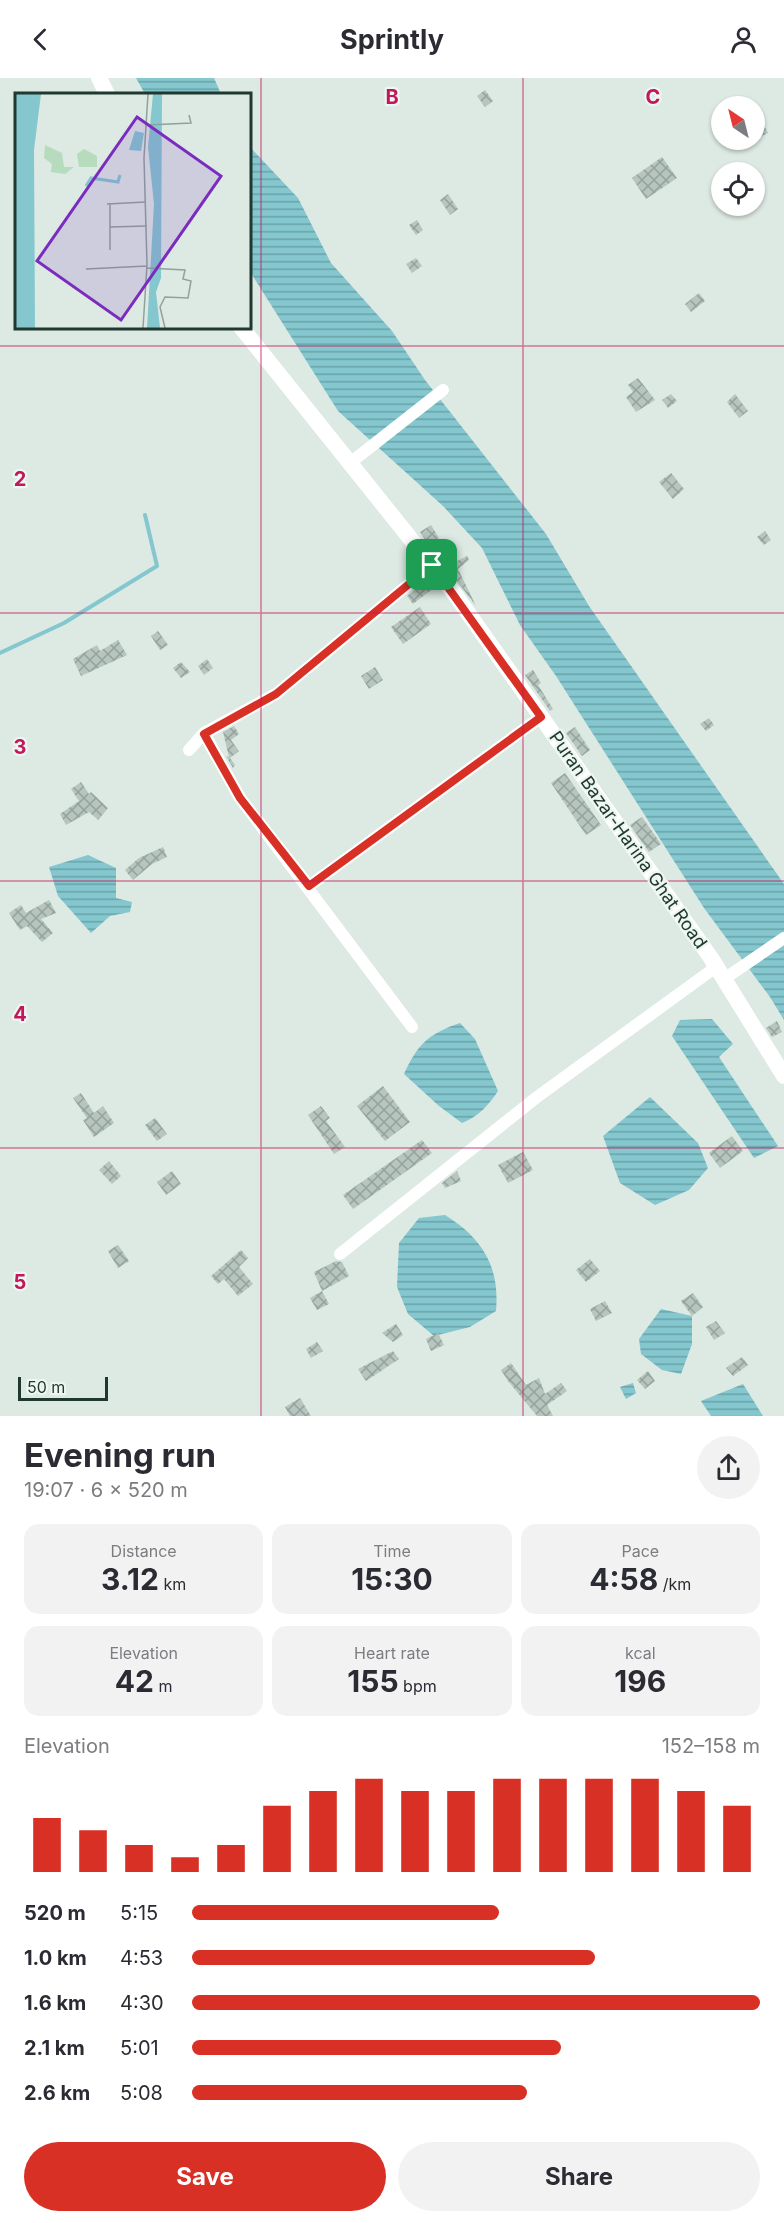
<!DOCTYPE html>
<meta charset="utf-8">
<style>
:root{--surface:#fff;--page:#f2f2f3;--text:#2b2b33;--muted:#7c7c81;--accent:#d93025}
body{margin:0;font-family:Inter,sans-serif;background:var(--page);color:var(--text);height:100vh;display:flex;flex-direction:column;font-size:22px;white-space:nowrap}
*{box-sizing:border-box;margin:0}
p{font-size:20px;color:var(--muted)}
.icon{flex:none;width:33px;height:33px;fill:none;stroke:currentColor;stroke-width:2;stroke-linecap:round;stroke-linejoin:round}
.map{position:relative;height:1338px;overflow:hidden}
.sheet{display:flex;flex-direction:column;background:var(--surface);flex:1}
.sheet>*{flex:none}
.needle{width:39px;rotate:325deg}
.controls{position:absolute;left:711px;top:18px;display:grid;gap:12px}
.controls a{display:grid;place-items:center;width:54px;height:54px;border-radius:50%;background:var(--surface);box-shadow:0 2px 4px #0004;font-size:30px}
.scale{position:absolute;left:18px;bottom:15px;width:90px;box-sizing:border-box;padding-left:6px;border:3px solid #1f3830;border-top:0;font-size:16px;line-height:21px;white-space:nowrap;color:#1f3830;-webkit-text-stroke:4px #edf6f1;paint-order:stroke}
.pin{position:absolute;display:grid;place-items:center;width:51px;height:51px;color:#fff;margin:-26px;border-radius:12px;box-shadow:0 3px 9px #0006}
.round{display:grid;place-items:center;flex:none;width:63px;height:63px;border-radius:32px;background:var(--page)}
.overview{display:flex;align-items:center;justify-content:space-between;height:102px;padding:0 24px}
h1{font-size:33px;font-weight:700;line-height:45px}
.stats{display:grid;grid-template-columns:repeat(3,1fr);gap:9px;height:102px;padding:6px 24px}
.stats div{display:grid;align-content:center;border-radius:15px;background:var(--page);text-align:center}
.stats b{font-size:30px;font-weight:700}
.stats small{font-size:16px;font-weight:400}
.stats p{font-size:16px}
.chart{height:168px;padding:12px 24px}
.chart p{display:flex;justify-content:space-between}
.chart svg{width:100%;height:108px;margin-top:6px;stroke:var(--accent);stroke-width:6}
.cta{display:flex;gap:12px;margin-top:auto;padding:12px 24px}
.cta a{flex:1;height:69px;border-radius:36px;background:var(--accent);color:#fff;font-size:24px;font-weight:700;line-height:69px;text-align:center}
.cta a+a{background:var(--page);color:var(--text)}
ul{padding:0 24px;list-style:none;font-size:20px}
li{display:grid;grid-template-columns:96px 72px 1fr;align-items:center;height:45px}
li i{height:15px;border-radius:8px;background:var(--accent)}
header{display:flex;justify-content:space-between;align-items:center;height:78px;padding:0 24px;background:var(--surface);font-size:27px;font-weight:700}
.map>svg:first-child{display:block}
.water{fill:url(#water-rules)}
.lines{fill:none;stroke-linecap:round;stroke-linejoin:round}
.stream{stroke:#84c7cf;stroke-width:4}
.building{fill:url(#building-cross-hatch)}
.street{stroke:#fff;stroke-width:12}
.secondary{stroke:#fff;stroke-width:16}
.route-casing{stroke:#fff;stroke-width:12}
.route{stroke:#d93025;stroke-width:8}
.grid{fill:none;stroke:#c2185b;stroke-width:1.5;stroke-opacity:0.55}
.labels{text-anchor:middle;stroke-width:4.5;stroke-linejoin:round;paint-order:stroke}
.street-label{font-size:18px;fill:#1f3830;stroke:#edf6f1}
.inset-river{fill:none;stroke:#84c7cf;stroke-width:3}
.inset-road{fill:none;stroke:#91a29b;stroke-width:1.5}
.view{fill:#7b2cbf;fill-opacity:0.15;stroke:#7b2cbf;stroke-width:3}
.inset-edge{fill:none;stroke:#1f3830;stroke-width:3}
.grid-label{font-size:20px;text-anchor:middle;font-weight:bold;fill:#c2185b;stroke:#edf6f1;stroke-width:4.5;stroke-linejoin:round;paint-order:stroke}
</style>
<header><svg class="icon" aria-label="back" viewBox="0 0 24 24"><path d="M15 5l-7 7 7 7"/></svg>Sprintly<svg class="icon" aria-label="person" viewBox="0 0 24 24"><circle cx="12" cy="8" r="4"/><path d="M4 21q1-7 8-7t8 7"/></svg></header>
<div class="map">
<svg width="784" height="1338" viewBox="0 0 784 1338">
<defs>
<pattern id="water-rules" width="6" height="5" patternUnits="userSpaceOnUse" patternTransform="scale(1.5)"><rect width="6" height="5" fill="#84c7cf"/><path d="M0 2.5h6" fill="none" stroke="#6ba3a8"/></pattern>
<pattern id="building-cross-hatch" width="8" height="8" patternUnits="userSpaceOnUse" patternTransform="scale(1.5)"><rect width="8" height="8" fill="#b6c6bf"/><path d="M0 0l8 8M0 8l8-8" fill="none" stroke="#93a29c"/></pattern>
</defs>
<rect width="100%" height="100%" fill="#dde9e3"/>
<path class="water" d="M136,0H214L221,16H145Z
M249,68L298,120L331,185L392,253L425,302L546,456L589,528L784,806V942L770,919L704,830L556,598L520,547L482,470L443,428L338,333L249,192Z
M88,777L116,790V820L132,824L130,834L110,838L91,855L58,818L49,789Z
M712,941L733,966L719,979L778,1068L754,1080L672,958L680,942Z
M460,945L475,961L498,1013C488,1028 479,1038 462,1045L439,1028L404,996C418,966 428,956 460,945Z
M650,1019L698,1065L708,1090L689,1112L655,1127L620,1105L603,1058Z
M445,1137C482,1160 500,1188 496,1233L470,1249L434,1258L408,1236L397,1209L399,1165L419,1140Z
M661,1231L692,1238V1266L681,1296L662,1292L641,1276L639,1261Z
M633,1305L636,1315L626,1321L620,1309Z
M743,1306L763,1338H711L701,1323Z"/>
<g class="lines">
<path class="stream" d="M0,575L64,545L157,488L145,437"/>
</g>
<path class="building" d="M485,12L493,23L485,29L477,18Z
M761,42L768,55L760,59L754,45Z
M662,79L677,100L646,121L632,100Z
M448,116L458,131L450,137L440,122Z
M417,142L423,152L416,157L409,147Z
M416,180L422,188L412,195L406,186Z
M699,215L705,223L691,234L685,226Z
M638,300L655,322L636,334L626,319L633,314L628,307Z
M671,316L677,323L668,330L662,322Z
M735,316L748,333L739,340L727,324Z
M671,395L684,411L673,421L659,404Z
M431,447L439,460L428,466L420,454Z
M765,453L771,462L764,467L757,459Z
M467,478L469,482L458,491L476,528L446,489Z
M429,500L435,509L413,526L407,518Z
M420,529L431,546L403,566L391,549Z
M158,553L168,567L160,572L151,558Z
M118,562L127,577L81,598L73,581L97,567L100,573Z
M207,581L213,590L204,597L198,588Z
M181,584L190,594L181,600L173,590Z
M375,589L383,602L369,611L361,598Z
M533,592L541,605L538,607L553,631L550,633L525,597Z
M709,640L714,647L706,653L700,646Z
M234,648L239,656L231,662L239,673L230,680L235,687L233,690L226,678L229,679L223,654Z
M575,649L590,672L582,678L566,655Z
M565,695L601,747L586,757L551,705Z
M81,704L89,716L91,714L108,730L98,742L89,734L66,747L60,736L79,723L71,711Z
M642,739L661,766L649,774L630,747Z
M163,769L167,779L152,786L133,802L125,792L139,780Z
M49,822L56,835L41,841L53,855L42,864L27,848L20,852L9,835L21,827L26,835Z
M777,943L782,954L772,959L766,950Z
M383,1008L410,1044L385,1063L357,1028Z
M81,1015L94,1035L103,1028L114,1045L94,1059L83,1042L87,1040L73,1020Z
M321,1028L330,1040L326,1043L345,1069L334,1076L308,1037Z
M155,1040L167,1056L157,1063L145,1047Z
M732,1058L743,1073L720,1090L709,1075Z
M422,1062L432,1075L353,1131L343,1117Z
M523,1074L533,1092L508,1105L498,1087Z
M109,1083L121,1098L112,1106L99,1092Z
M172,1093L181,1106L166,1117L157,1104Z
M457,1093L461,1103L445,1110L442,1105Z
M118,1167L129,1183L118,1190L108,1173Z
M241,1172L248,1180L239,1189L253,1206L238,1218L224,1201L218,1206L211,1198Z
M590,1181L600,1193L586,1204L576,1192Z
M336,1183L342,1184L349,1198L322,1213L314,1194Z
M322,1213L329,1226L317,1232L310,1220Z
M693,1215L703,1229L692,1238L681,1223Z
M605,1223L612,1235L596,1243L590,1231Z
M716,1243L725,1255L714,1262L706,1249Z
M396,1246L403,1257L393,1264L382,1255Z
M438,1255L444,1267L431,1273L426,1261Z
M317,1264L323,1273L311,1280L306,1271Z
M393,1273L399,1281L366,1303L358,1291Z
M742,1279L748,1287L733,1298L726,1290Z
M511,1285L526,1307L539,1300L545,1316L561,1305L567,1313L547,1327L553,1338H537L508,1303L501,1292Z
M648,1293L655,1303L645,1311L637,1302Z
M300,1320L311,1338H290L285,1329Z"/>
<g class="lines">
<path class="street" d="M350,385L443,312
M204,655L240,720L412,949
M189,672L204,655L276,616L432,487
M309,808L541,639
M724,901L784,860
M340,1176L537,1019L716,889"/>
<path class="secondary" d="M99,0L107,16
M241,249L454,515L711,880L784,998"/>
</g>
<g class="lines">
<defs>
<path id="route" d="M432,487L541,639L309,808L240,720L204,656L276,616Z"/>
</defs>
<use href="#route" class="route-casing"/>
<use href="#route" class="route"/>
</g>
<path class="grid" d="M261,0V1338M523,0V1338M0,268H784M0,535H784M0,803H784M0,1070H784"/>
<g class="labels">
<g class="street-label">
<text transform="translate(628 762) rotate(55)" y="6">Puran Bazar-Harina Ghat Road</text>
</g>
</g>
<g transform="translate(15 15)">
<rect width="236" height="236" fill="#dde9e3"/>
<path d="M30,52L47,60L49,74H59L50,81L36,79L37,71L29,65ZM69,56L82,63V74H64L62,61Z" fill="#b6dbbd"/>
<path d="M0,1H26L19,57L20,235H0ZM138,1H147L146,185L141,199L145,235H132L139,111L133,54ZM120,38L129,40L126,58L114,57Z" fill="#84c7cf"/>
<path class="inset-river" d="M71,93L76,85L103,89L105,82"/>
<path class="inset-road" d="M133,32L176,30L174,22M95,110V157M92,111L131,109M95,134L132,133M132,175L170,177L168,186L176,188L173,205L150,204L145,214L150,235M71,176L132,173M128,235L132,172L129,65L133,1"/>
<path class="view" d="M122,24L206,83L106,227L22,168Z"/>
<rect width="236" height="236" class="inset-edge"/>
</g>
<g class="grid-label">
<text x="392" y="26">B</text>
<text x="653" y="26">C</text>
<text x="20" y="408">2</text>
<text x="20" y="676">3</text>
<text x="20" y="943">4</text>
<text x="20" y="1211">5</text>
</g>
</svg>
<div class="controls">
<a><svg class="needle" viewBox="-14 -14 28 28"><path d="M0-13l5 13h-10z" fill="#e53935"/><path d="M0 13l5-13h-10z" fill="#7c7c81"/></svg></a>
<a><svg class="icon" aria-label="locate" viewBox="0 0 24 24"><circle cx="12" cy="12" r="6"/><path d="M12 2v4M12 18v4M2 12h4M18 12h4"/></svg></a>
</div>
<div class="scale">50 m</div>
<div class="pin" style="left:432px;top:487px;background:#1e9e55"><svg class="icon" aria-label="arrive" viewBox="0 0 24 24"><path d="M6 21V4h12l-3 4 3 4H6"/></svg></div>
</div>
<section class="sheet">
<div class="overview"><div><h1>Evening run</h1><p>19:07 · 6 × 520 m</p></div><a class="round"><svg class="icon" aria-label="share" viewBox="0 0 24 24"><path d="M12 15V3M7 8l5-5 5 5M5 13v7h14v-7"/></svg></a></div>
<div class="stats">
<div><p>Distance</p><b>3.12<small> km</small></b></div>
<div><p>Time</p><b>15:30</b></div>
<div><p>Pace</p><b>4:58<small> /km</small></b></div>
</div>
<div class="stats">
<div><p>Elevation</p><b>42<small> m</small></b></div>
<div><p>Heart rate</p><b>155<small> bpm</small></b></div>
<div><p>kcal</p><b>196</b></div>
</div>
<div class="chart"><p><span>Elevation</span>152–158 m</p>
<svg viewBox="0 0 160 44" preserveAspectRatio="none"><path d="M5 44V22M15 44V27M25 44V33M35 44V38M45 44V33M55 44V17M65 44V11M75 44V6M85 44V11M95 44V11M105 44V6M115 44V6M125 44V6M135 44V6M145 44V11M155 44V17"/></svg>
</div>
<ul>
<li><b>520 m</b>5:15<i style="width:54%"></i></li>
<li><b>1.0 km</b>4:53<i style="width:71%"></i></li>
<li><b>1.6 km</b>4:30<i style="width:100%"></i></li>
<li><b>2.1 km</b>5:01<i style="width:65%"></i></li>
<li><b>2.6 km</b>5:08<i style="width:59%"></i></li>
</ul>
<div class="cta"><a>Save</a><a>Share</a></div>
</section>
